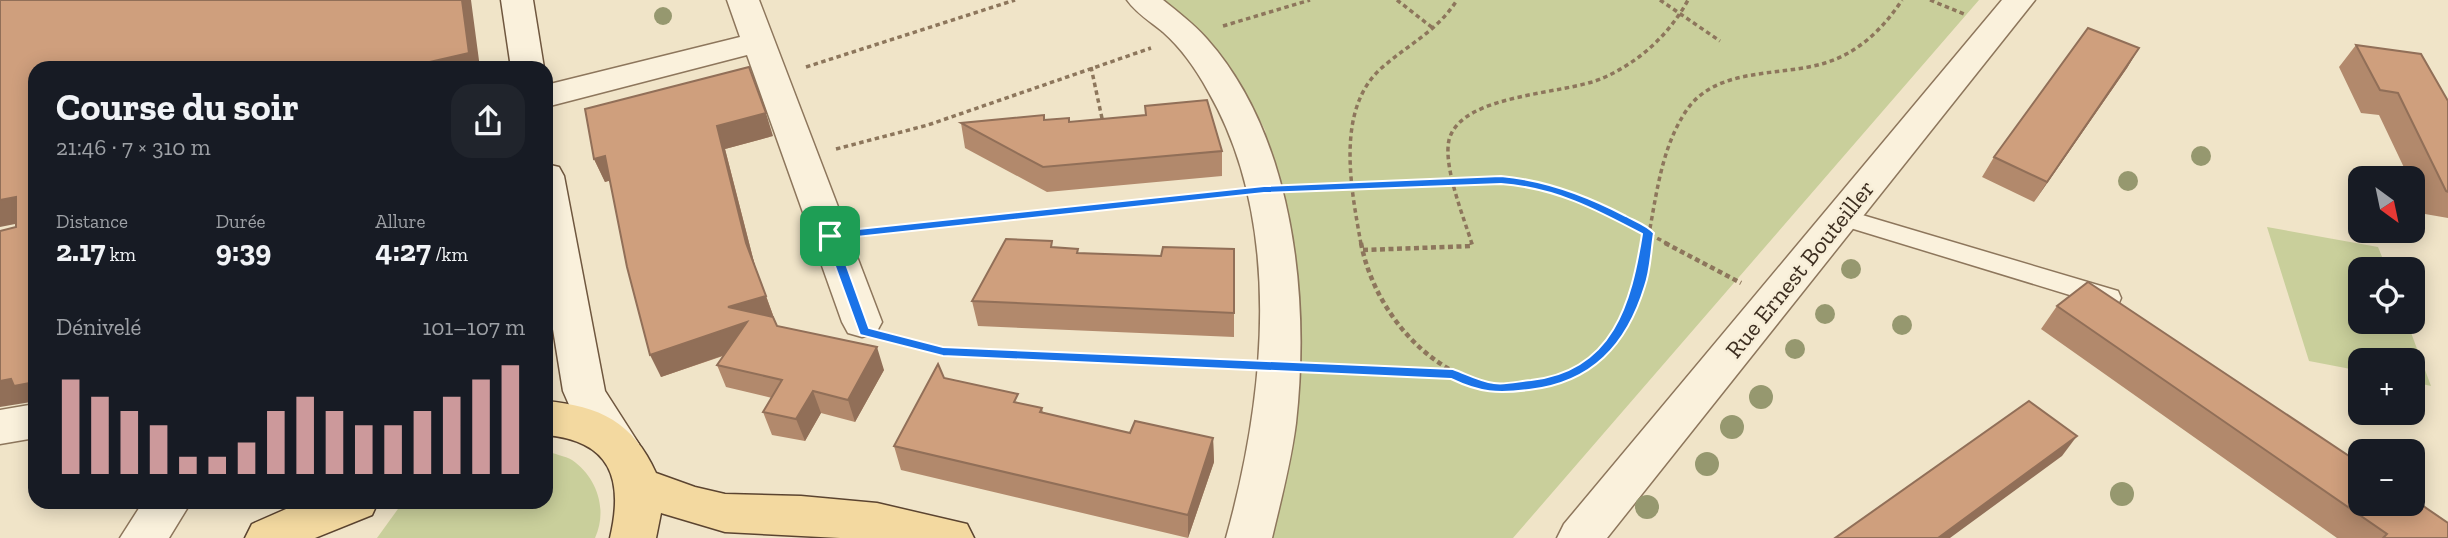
<!DOCTYPE html>
<html lang="fr">
<meta charset="utf-8">
<style>
:root{--surface:#171b24;--page:#20242c;--text:#f1f3f6;--muted:#9ea1a6;--accent:#cc999b}
body{margin:0;font-family:"Zilla Slab",serif;background:var(--page);color:var(--text);height:100vh;display:flex;flex-direction:column;font-size:26px;white-space:nowrap}
*{box-sizing:border-box;margin:0}
p{font-size:23px;color:var(--muted)}
.icon{flex:none;width:38px;height:38px;fill:none;stroke:currentColor;stroke-width:2;stroke-linecap:round;stroke-linejoin:round}
.map{position:relative;flex:1;overflow:hidden}
.side{position:absolute;left:28px;top:61px;width:525px;height:448px;display:flex;flex-direction:column;background:var(--surface);border-radius:21px;box-shadow:0 4px 18px #0003}
.side>*{flex:none}
.needle{width:46px;rotate:147deg}
.fabs{position:absolute;left:2348px;top:166px;display:grid;gap:14px}
.fabs a{display:grid;place-items:center;width:77px;height:77px;border-radius:14px;background:var(--surface);box-shadow:0 4px 18px #0003;font-size:35px}
.pin{position:absolute;display:grid;place-items:center;width:60px;height:60px;color:#fff;margin:-30px;border-radius:14px;box-shadow:0 4px 10px #0006}
.round{display:grid;place-items:center;flex:none;width:74px;height:74px;border-radius:21px;background:var(--page)}
.headline{display:flex;align-items:center;justify-content:space-between;height:119px;padding:0 28px}
h1{font-size:38px;font-weight:800;line-height:52px}
.figures{display:grid;grid-template-columns:repeat(3,1fr);gap:10px;height:119px;padding:7px 28px}
.figures div{display:grid;align-content:center}
.figures b{font-size:30px;font-weight:800}
.figures small{font-size:19px;font-weight:400}
.figures p{font-size:19px}
.chart{height:196px;padding:14px 28px}
.chart p{display:flex;justify-content:space-between}
.chart svg{width:100%;height:126px;margin-top:7px;stroke:var(--accent);stroke-width:6}
.map>svg:first-child{display:block}
.green{fill:#c9cf9b}
.lines{fill:none;stroke-linecap:round;stroke-linejoin:round}
.lane-casing{stroke:#8d765c;stroke-width:3}
.street-casing{stroke:#8d765c;stroke-width:3}
.secondary-casing{stroke:#6f573f;stroke-width:3}
.primary-casing{stroke:#5b4430;stroke-width:3}
.path-far1{stroke:#8d765c;stroke-width:3.5;stroke-dasharray:4.5 3.5;stroke-linecap:butt}
.path{stroke:#8d765c;stroke-width:4.5;stroke-dasharray:5 3.5;stroke-linecap:butt}
.lane{fill:#faf1dc;fill-rule:evenodd}
.street{fill:#faf1dc;fill-rule:evenodd}
.secondary{fill:#faf1dc;fill-rule:evenodd}
.primary{fill:#f3d9a0;fill-rule:evenodd}
.tree{fill:#96986f}
.wall{fill:#b2896c}
.shaded-wall{fill:#916f58}
.building{fill:#cf9f7d;stroke:#916f58;stroke-width:2}
.route{fill:#1a73e8;stroke:#fff;stroke-width:2;fill-rule:evenodd}
.labels{text-anchor:middle;stroke-width:5;stroke-linejoin:round;paint-order:stroke}
.street-label{font-size:24px;fill:#3d2e20;stroke:#f7eed8}
</style>
<div class="map">
<svg width="2448" height="538" viewBox="0 0 2448 538">
<rect width="100%" height="100%" fill="#f0e4c8"/>
<path class="green" d="M1164,0H1979L1513,538H1262L1282,205L1265,130L1237,77L1206,38Z
M2267,227L2378,247L2387,269L2361,270V322H2407L2431,386L2413,382V360H2361V371L2309,361Z
M546,451C554,454 565,456 572,460C597,477 608,510 595,538H377L403,502H546Z"/>
<g class="lines">
<defs>
<path id="lane" d="M1842,209L2118,291L2121,298L2118,305L2109,307L1834,223L1830,217L1834,211Z"/>
<path id="street" d="M727,0H759L882,322L876,333L862,337L848,333L842,322L747,55L546,107V85L740,37Z
M1127,0H1163C1178,12 1194,24 1207,39C1294,137 1310,298 1296,423C1291,462 1281,500 1272,538H1226C1265,398 1284,223 1208,91C1196,69 1182,49 1163,32C1151,22 1136,13 1127,0Z
M2002,0H2035L1607,538H1557L1564,524Z
M35,404V438L0,444V410Z
M143,502H191L169,538H120Z"/>
<path id="secondary" d="M501,0H533L544,68H511Z
M546,164L559,167L564,176L605,391L639,444L632,457L617,462L602,457L574,416L563,391L546,286Z"/>
<path id="primary" d="M546,401C600,406 633,422 656,473L695,487L725,494L801,496L877,503L967,524L974,538H840L725,532L661,513L656,538H610C624,479 611,441 546,435Z
M302,502H378L372,515L315,538H245L252,524Z"/>
</defs>
<use href="#lane" class="lane-casing"/>
<use href="#street" class="street-casing"/>
<use href="#secondary" class="secondary-casing"/>
<use href="#primary" class="primary-casing"/>
<path class="path-far1" d="M1397,0L1434,29
M1660,0L1720,41
M1930,0L1964,14
M1223,26L1310,0
M806,67L1015,0
M1091,67L1103,123
M836,149L928,125L1151,48
M1301,188L1501,180L1566,194L1625,221L1668,244
M869,231L1226,193
M1361,244C1351,188 1334,106 1385,65C1411,43 1438,30 1457,0
M1472,244C1464,218 1443,167 1449,140C1461,93 1565,95 1603,78C1639,62 1669,35 1688,0
M1647,244C1656,200 1660,150 1686,111C1716,66 1780,77 1825,63C1858,53 1883,29 1902,0"/>
<path class="path" d="M1361,243C1378,333 1471,419 1566,376C1584,368 1600,358 1612,342C1634,315 1641,276 1647,243
M1665,243L1741,283
M1363,250L1472,246L1471,243
M896,340L943,352L1239,364
M1321,368L1452,374"/>
<use href="#lane" class="lane"/>
<use href="#street" class="street"/>
<use href="#secondary" class="secondary"/>
<use href="#primary" class="primary"/>
</g>
<g class="tree">
<circle cx="663" cy="16" r="9"/>
<circle cx="2201" cy="156" r="10"/>
<circle cx="2128" cy="181" r="10"/>
<circle cx="1851" cy="269" r="10"/>
<circle cx="1825" cy="314" r="10"/>
<circle cx="1902" cy="325" r="10"/>
<circle cx="1795" cy="349" r="10"/>
<circle cx="1761" cy="397" r="12"/>
<circle cx="1732" cy="427" r="12"/>
<circle cx="1707" cy="464" r="12"/>
<circle cx="2122" cy="494" r="12"/>
<circle cx="1647" cy="507" r="12"/>
</g>
<path class="wall" d="M2356,45L2448,101V218L2425,214L2413,188V178H2409L2379,115L2361,113L2339,67Z
M2139,48L2127,68L2034,202L1982,177L1994,157Z
M1145,106L1222,151V176L1047,192L965,148L961,123L1044,115L1045,120L1069,122L1146,115Z
M773,136L725,149L755,266L777,326L884,370L855,422L821,413L805,441L772,435L763,412L772,398L726,387L717,365L723,356L661,377L610,180L605,182L594,159Z
M1053,248L1078,249V253L1161,256L1234,249V337L978,326L972,301Z
M2057,306L2448,538H2337L2041,329Z
M944,378L1019,403L1042,408L1043,413L1130,433L1213,438L1214,462L1188,538L901,470L894,446Z"/>
<path class="shaded-wall" d="M462,0H471L480,68H425V63Z
M2139,48L2127,68L2034,202L2047,182Z
M766,113L773,136L725,149L755,266L774,318L756,344L661,377L650,355L728,307L717,126Z
M605,156L616,179L605,182L594,159Z
M16,197L35,220L0,227V200Z
M877,347L884,370L855,422L848,400Z
M11,379L35,382V406L31,402L0,407V381Z
M813,391L821,413L805,441L796,419Z
M2077,436L2062,456L1950,538H1938Z
M1213,438L1214,462L1188,538V515Z"/>
<path class="building" d="M0,0H462L469,53L425,63V68H35V382L14,386L11,379L0,381V231L16,227V197L0,200Z
M2088,28L2139,48L2047,182L1994,157Z
M2356,45L2421,54L2448,101V192L2446,191L2398,93L2380,90Z
M749,67L766,113L717,126L746,243L766,296L728,307L773,317L777,326L877,347L848,400L813,391L796,419L763,412L782,380L717,365L747,322L650,355L627,267L605,156L594,159L585,109Z
M1207,100L1222,151L1043,167L961,123L1044,115V120L1069,118V122L1146,115L1145,106Z
M1006,239L1052,241L1051,247L1078,249L1077,253L1161,256L1163,247L1234,249V313L972,301Z
M2088,282L2361,464V504H2413V499L2448,523V538H2383L2387,534L2057,306Z
M938,364L944,378L1018,394L1014,402L1042,408L1040,412L1130,433L1135,421L1213,438L1188,515L894,446Z
M2029,401L2077,436L1938,538H1835Z"/>
<path class="route" d="M1501,176C1546,180 1586,195 1626,216C1635,221 1647,225 1654,233C1651,250 1651,269 1645,286C1627,345 1592,383 1529,390C1498,394 1480,393 1451,379L943,356L860,335L824,236L830,232L1264,186ZM1501,184C1555,188 1595,209 1642,234C1631,303 1613,371 1531,380C1519,381 1505,385 1494,383C1479,381 1467,374 1453,369L943,347L869,328L837,239L1264,193Z"/>
<g class="labels">
<g class="street-label">
<text transform="translate(1800 269) rotate(-51)" y="8">Rue Ernest Bouteiller</text>
</g>
</g>
</svg>
<div class="fabs">
<a><svg class="needle" viewBox="-14 -14 28 28"><path d="M0-13l5 13h-10z" fill="#e53935"/><path d="M0 13l5-13h-10z" fill="#9ea1a6"/></svg></a>
<a><svg class="icon" aria-label="locate" viewBox="0 0 24 24"><circle cx="12" cy="12" r="6"/><path d="M12 2v4M12 18v4M2 12h4M18 12h4"/></svg></a>
<a>+</a>
<a>−</a>
</div>
<div class="pin" style="left:830px;top:236px;background:#1e9e55"><svg class="icon" aria-label="arrive" viewBox="0 0 24 24"><path d="M6 21V4h12l-3 4 3 4H6"/></svg></div>
<section class="side">
<div class="headline"><div><h1>Course du soir</h1><p>21:46 · 7 × 310 m</p></div><a class="round"><svg class="icon" aria-label="share" viewBox="0 0 24 24"><path d="M12 15V3M7 8l5-5 5 5M5 13v7h14v-7"/></svg></a></div>
<div class="figures">
<div><p>Distance</p><b>2.17<small> km</small></b></div>
<div><p>Durée</p><b>9:39</b></div>
<div><p>Allure</p><b>4:27<small> /km</small></b></div>
</div>
<div class="chart"><p><span>Dénivelé</span>101–107 m</p>
<svg viewBox="0 0 160 44" preserveAspectRatio="none"><path d="M5 44V11M15 44V17M25 44V22M35 44V27M45 44V38M55 44V38M65 44V33M75 44V22M85 44V17M95 44V22M105 44V27M115 44V27M125 44V22M135 44V17M145 44V11M155 44V6"/></svg>
</div>
</section>
</div>
